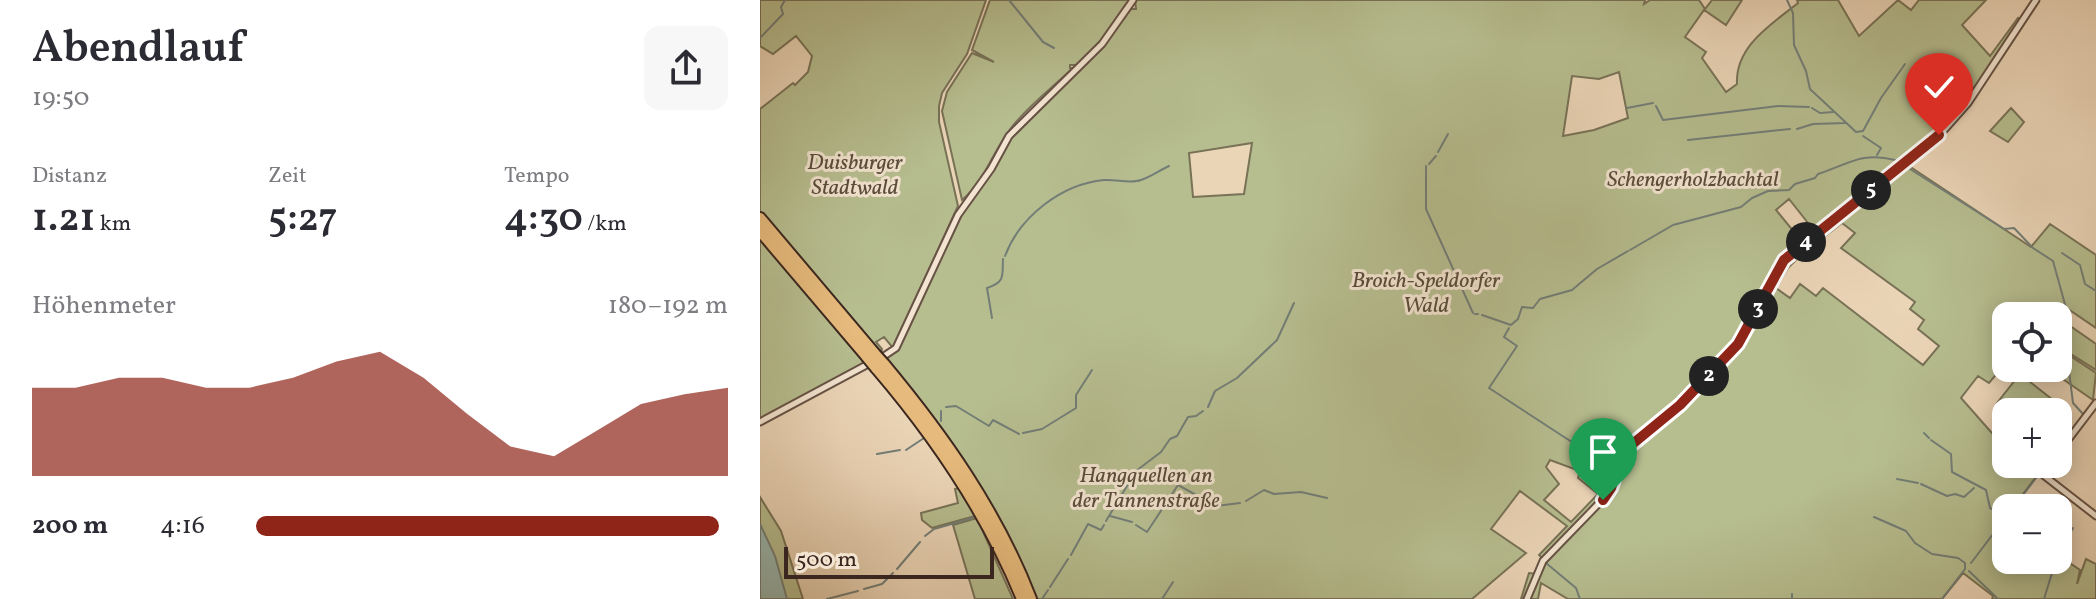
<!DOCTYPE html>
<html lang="de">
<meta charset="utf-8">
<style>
:root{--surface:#fff;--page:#f7f7f7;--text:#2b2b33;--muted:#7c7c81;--accent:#8f2418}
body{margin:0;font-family:Vollkorn,serif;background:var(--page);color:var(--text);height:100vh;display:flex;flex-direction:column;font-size:30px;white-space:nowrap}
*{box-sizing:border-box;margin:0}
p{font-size:26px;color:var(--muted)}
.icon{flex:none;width:44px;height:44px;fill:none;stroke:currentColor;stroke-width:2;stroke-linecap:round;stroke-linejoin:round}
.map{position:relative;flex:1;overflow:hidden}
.side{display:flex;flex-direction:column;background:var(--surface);width:760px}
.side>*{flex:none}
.controls{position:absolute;left:1232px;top:302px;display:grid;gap:16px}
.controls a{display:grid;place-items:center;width:80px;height:80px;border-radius:16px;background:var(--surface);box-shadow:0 4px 20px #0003;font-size:40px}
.scale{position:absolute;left:24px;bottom:20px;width:210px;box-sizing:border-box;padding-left:8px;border:4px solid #3b271f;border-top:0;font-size:22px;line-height:28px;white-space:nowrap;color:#3b271f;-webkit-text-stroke:6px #f2e4d0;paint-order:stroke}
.pin{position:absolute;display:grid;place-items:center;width:68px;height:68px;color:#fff;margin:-82px -34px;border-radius:50% 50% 50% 0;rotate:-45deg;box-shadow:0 0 8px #0007}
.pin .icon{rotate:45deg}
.km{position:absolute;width:40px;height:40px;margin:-20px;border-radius:50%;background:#222;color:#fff;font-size:22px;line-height:40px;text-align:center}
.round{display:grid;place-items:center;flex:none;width:84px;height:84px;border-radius:16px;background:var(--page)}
.summary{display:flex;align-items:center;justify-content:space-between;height:136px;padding:0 32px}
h1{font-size:44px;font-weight:600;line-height:60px}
.stats{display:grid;grid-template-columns:repeat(3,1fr);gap:12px;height:136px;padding:8px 32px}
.stats div{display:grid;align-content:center}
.stats b{font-size:40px;font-weight:600}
.stats small{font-size:22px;font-weight:400}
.stats p{font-size:22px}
.chart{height:224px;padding:16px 32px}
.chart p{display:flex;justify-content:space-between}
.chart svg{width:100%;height:144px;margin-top:8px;fill:var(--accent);opacity:.7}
ul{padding:0 32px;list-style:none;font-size:26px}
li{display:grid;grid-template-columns:128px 96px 1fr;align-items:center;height:60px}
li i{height:20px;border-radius:10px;background:var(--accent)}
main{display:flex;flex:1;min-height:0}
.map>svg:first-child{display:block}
.green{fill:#b6bd8f;stroke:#787257;stroke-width:2;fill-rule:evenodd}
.water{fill:#98b8b1;stroke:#737e77;stroke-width:2}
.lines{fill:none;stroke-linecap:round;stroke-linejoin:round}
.stream{stroke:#737e77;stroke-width:2}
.tertiary-casing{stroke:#675245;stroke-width:9}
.motorway-casing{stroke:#3b271f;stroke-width:14}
.tertiary{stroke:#f2e4d0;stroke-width:5}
.motorway{stroke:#e6ba7c;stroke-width:10}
.motorway-bridge-casing{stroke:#3b271f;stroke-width:14;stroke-linecap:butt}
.motorway-bridge{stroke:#e6ba7c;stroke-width:10}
.route-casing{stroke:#fff;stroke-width:16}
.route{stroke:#8f2418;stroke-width:10}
.labels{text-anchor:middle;stroke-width:6;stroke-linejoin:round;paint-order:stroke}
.park-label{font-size:22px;font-style:italic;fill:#5a4c3b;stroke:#f2e4d0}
</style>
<main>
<section class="side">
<div class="summary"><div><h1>Abendlauf</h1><p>19:50</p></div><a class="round"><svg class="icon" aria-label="share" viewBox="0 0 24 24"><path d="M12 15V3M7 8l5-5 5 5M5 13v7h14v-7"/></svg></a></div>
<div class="stats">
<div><p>Distanz</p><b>1.21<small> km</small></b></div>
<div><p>Zeit</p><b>5:27</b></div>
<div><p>Tempo</p><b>4:30<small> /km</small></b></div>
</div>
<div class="chart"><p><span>Höhenmeter</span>180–192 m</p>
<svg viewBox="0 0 160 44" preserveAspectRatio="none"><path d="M0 44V17L10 17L20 14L30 14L40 17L50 17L60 14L70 9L80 6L90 14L100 25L110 35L120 38L130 30L140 22L150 19L160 17V44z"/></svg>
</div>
<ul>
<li><b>200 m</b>4:16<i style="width:98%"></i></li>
</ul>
</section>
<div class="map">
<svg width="1336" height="599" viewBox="0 0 1336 599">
<rect width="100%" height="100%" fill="#ebd5b7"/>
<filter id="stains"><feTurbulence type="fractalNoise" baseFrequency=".0025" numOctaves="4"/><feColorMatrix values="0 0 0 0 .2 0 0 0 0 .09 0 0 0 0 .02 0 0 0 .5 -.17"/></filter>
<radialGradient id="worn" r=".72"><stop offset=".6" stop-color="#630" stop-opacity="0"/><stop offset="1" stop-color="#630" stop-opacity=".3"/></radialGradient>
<path class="green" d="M0,0H226L207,54L182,93L179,106V122L198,206L133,348L124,337L116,342L122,349L121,355L0,214V109L33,83L35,85L48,72L52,56L36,36L13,54L0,46Z
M230,0H371L338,45L317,65H310V68H313C292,88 269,105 251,128C233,151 225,181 202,200L182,111L187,92L212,53L234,62L212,50Z
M375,0H885L884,4L890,0H939L945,9L952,0H982L966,25L944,10L925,37L946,52L942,58L966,92L977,84C975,46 1012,24 1038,3L1037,0H1078L1099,36L1138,0L1151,10L1159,0H1226L1202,25L1230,56L1258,18L1262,21L1198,112L1143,162L1271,247L1290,224L1336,255V328L1308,309L1303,321L1336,344V370L1298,346V316H1292L1279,306L1272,316H1246V363L1229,383L1218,376L1201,398L1246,449V464H1260L1265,471L1276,477L1254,506L1255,508H1246V560H1298V530L1308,537L1298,555L1320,570L1317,584L1326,559L1336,564V599H1232L1233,596L1203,573L1182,599H808L781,583L778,599H761L769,573L777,574L785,561L779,555L807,526L760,491L731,529L766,553L712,599H275L124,359L137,351L197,223L250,137L340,48L371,9H376ZM859,72L868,118L834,130L803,136L812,76L839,79ZM492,143L484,194L433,197L429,153ZM1029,199L1052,228L1039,238L1016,210ZM1082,223L1095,233L1081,248L1155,302L1150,309L1164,320L1158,329L1179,346L1163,365L1063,288L1056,296L1040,284L1030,298L1016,288L1028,268L1040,256L1037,252L1048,243L1051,247ZM790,460L820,471L818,478L838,494L811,522L784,500L799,484L786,467Z
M1251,108L1264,122L1248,142L1230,131Z
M0,236L106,363L0,419Z
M1298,348L1336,373L1333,400L1287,368H1298Z
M1260,374L1293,400L1294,407L1289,412H1248L1237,403Z
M200,488L215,516L172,528L162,520L161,513L198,503L195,489Z
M0,497L21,531L43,599H0Z
M217,518L253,599H215L193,525Z"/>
<path class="water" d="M0,524L15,556L27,599H0Z"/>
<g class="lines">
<path class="stream" d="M249,0L283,42L294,48
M1027,0L1033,13L1034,45L1046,71L1050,89L1096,132L1103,131L1121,98L1145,64
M0,38L23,14L21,7L25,0
M896,106L903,120L1018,106L1049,107
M867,108L893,103
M1052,108L1060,113L1073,112
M1037,129L1053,124L1085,123
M1103,136L1121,148L1117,155
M928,140L1030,129
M678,152L688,134
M669,164L676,156
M666,166V209L713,313
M1150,169L1244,229L1254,228L1273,248L1293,261L1306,308L1307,351
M870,250L913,225L981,207L992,198L1008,191L1029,190L1035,184L1055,178L1058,174C1087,165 1102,151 1135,160
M1302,253L1320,265L1325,284L1336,291
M245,256C260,216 302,184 344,180C356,179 370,184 381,180C391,177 400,170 409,166
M715,314H718
M722,315L751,325L758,319L762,307L773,308L780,299L812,290L837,269L868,251
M232,318L227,288C246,282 242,275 243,259
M749,328L744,337L757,346L729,388L844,463
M1307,355L1313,403L1323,414
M186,407L196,406L229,426L233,420L259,434
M448,407L455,391L477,378L517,340L534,303
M181,421V411
M263,433L282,429L316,408V395L332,370
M1164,433L1169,438
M1171,440L1191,454L1192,472L1226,490L1230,508L1238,512L1241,523
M146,450L164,438
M117,454L140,450
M1137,479L1158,483
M1161,484L1187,496L1195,494L1204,497L1214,488
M486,501L504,490L514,494L541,492L567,498
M1253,508L1276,478
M350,516L372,522
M1114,517L1146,531L1155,543L1172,554L1198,558L1205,563V569L1182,599
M346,521L376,471L401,452L410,439L417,436L428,417L436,416L443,411
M376,525L387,532L418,485L456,506L480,503
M1244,525L1246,526
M165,536L174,529L216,517
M1304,543L1313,528
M1298,554L1303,545
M311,555L328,524L341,530L344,525
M786,563L816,588L820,599
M1211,563L1246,517
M137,569L160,542
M1209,571L1238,599
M290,587L308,559
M104,589L122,584L133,573
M1032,594V599
M67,599L98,591
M282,599L288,590
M402,599L413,582
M1284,599L1296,560"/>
<defs>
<path id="tertiary" d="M121,358L136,348L198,215L231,169L249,136L342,44L373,0
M0,422L112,362
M1298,453L1336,403
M1290,464L1282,474L1336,516
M767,599L783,561L847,495L864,451L920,405L978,344L1024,260L1185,129L1208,103L1276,0"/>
<path id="motorway" d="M0,218L115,354
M0,231L107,357
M124,364C184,436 237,511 271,599
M116,368C176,438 227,513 262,599"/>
</defs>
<use href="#tertiary" class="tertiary-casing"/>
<use href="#motorway" class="motorway-casing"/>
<use href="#tertiary" class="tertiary"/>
<use href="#motorway" class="motorway"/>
<defs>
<path id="motorway-bridge" d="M115,354L124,364
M107,357L116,368"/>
</defs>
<use href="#motorway-bridge" class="motorway-bridge-casing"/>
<use href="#motorway-bridge" class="motorway-bridge"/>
</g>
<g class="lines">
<defs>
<path id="route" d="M843,500L851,488L864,451L920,405L978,344L1024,260L1179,135"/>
</defs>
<use href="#route" class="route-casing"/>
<use href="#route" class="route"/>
</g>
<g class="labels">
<g class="park-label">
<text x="95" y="169">Duisburger<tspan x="95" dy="25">Stadtwald</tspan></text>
<text x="933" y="186">Schengerholzbachtal</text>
<text x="666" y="287">Broich-Speldorfer<tspan x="666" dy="25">Wald</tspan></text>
<text x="386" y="482">Hangquellen an<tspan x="386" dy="25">der Tannenstraße</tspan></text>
</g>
</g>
<rect width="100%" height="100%" filter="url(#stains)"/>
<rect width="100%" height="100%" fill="url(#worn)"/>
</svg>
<div class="controls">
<a><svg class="icon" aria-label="locate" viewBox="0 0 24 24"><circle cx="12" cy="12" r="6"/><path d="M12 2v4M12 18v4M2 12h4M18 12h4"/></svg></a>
<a>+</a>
<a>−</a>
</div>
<div class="scale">500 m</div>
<div class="pin" style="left:843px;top:500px;background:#1e9e55"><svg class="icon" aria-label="arrive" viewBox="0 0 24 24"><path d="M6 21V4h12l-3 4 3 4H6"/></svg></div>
<div class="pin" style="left:1179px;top:135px;background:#d93025"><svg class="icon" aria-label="check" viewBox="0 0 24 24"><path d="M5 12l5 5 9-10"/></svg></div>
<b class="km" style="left:949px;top:376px">2</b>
<b class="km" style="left:998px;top:309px">3</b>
<b class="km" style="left:1046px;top:242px">4</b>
<b class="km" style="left:1111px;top:190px">5</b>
</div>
</main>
